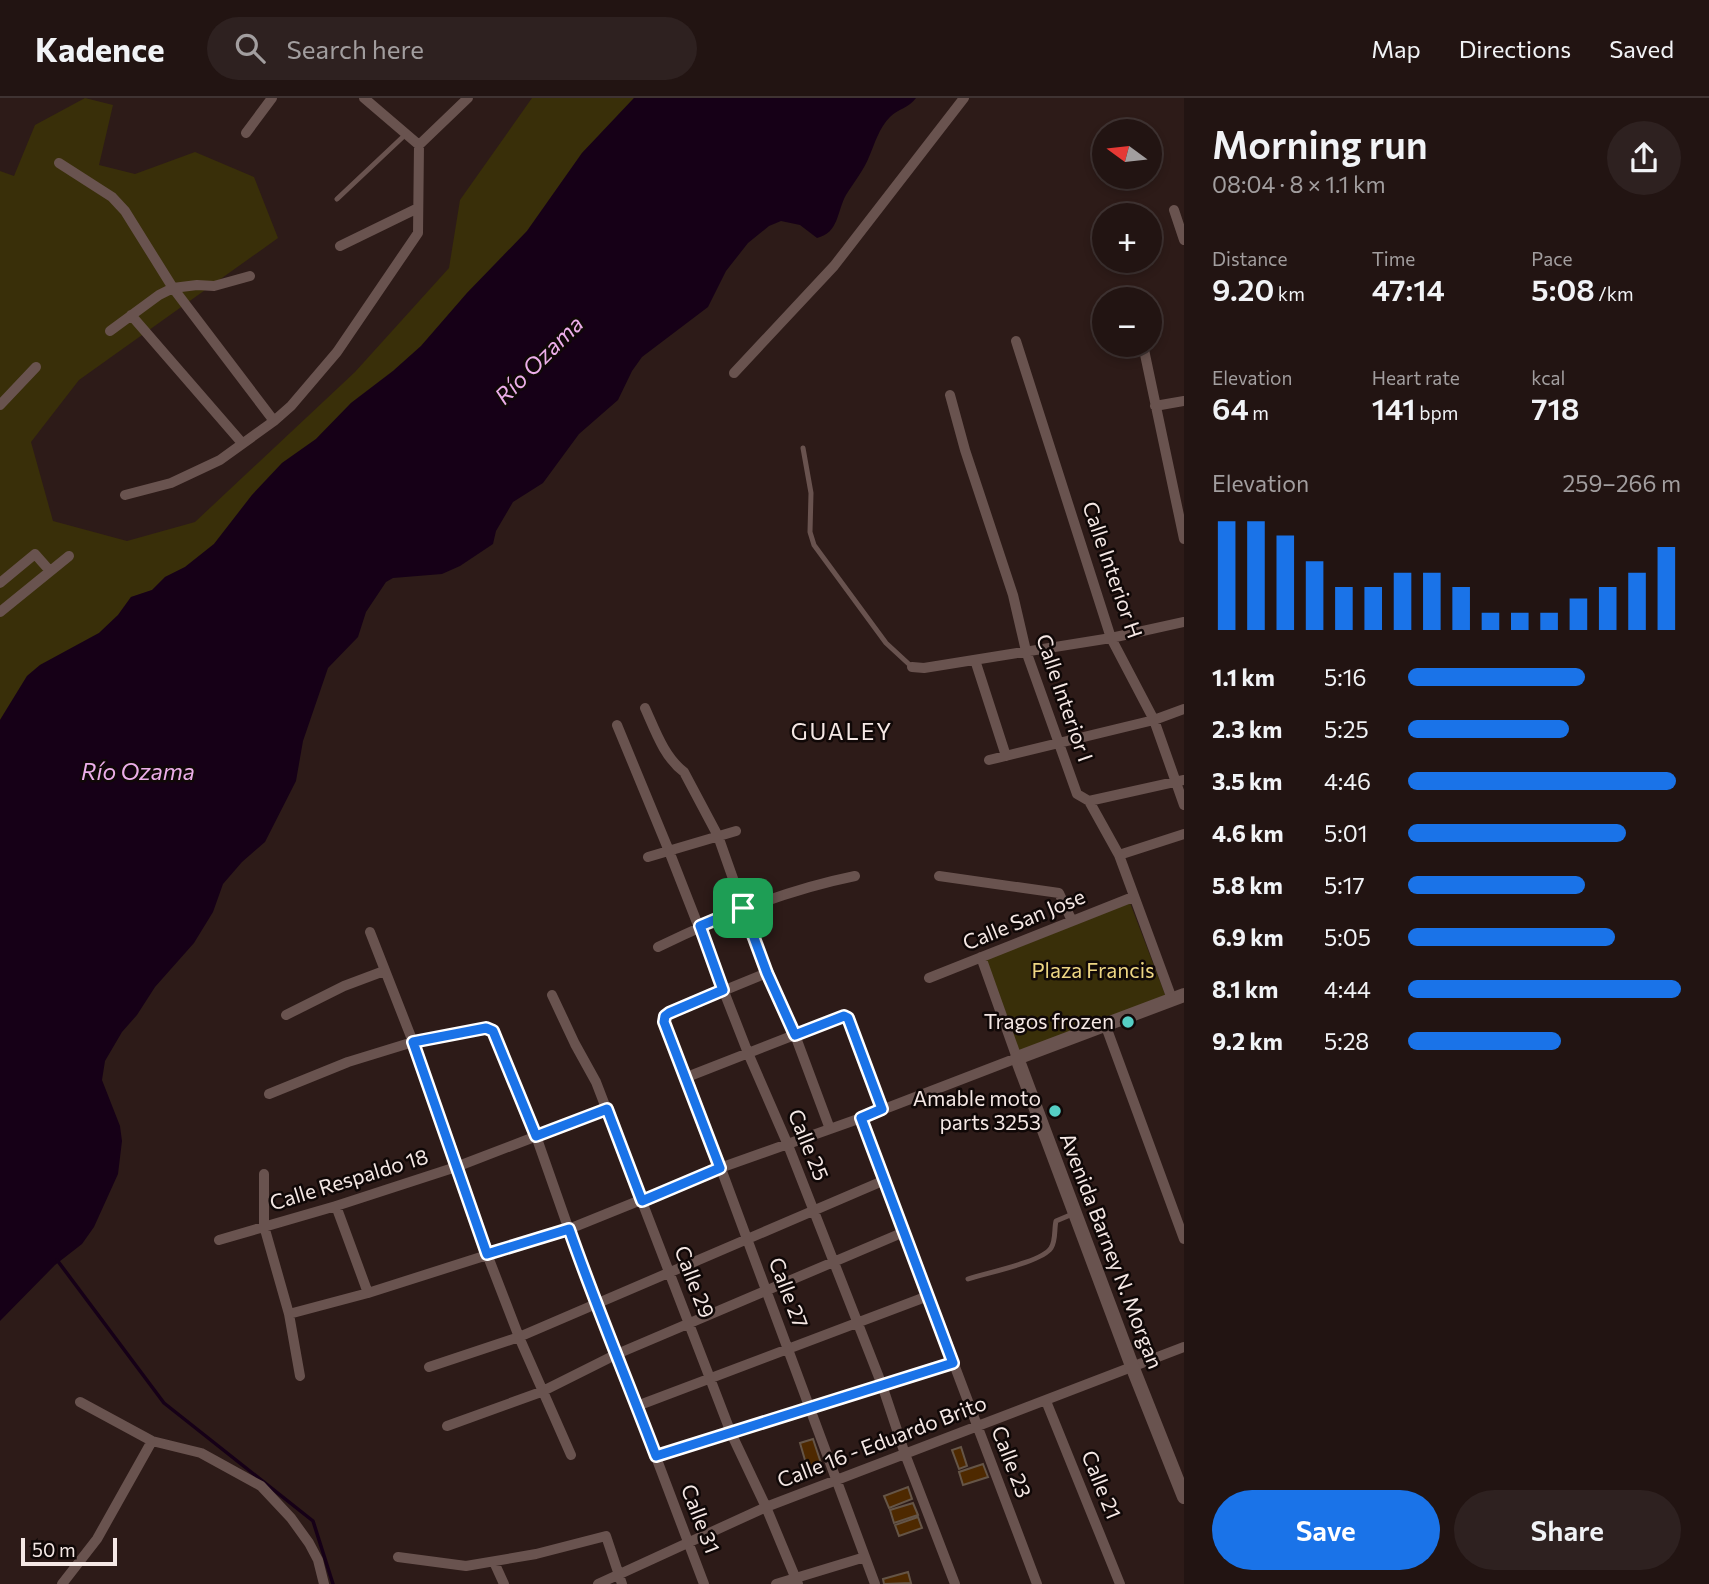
<!DOCTYPE html>
<meta charset="utf-8">
<style>
:root{--surface:#221412;--page:#2e2120;--text:#f1f3f6;--muted:#a29e9f;--line:#3f3332;--accent:#1a73e8}
body{margin:0;font-family:Commissioner,sans-serif;background:var(--page);color:var(--text);height:100vh;display:flex;flex-direction:column;font-size:26px;white-space:nowrap}
*{box-sizing:border-box;margin:0}
p{font-size:23px;color:var(--muted)}
.icon{flex:none;width:38px;height:38px;fill:none;stroke:currentColor;stroke-width:2;stroke-linecap:round;stroke-linejoin:round}
.map{position:relative;flex:1;overflow:hidden}
.sheet{display:flex;flex-direction:column;background:var(--surface);width:525px}
.sheet>*{flex:none}
.needle{width:46px;rotate:285deg}
.tools{position:absolute;left:1092px;top:21px;display:grid;gap:14px}
.tools a{display:grid;place-items:center;width:70px;height:70px;border-radius:50%;background:var(--surface);box-shadow:0 4px 10px #0003,0 0 0 2px var(--line);font-size:35px}
.scale{position:absolute;left:21px;bottom:18px;width:96px;box-sizing:border-box;padding-left:7px;border:4px solid #f5e8e5;border-top:0;font-size:19px;line-height:24px;white-space:nowrap;color:#f5e8e5;-webkit-text-stroke:5px #100807;paint-order:stroke}
.pin{position:absolute;display:grid;place-items:center;width:60px;height:60px;color:#fff;margin:-30px;border-radius:14px;box-shadow:0 4px 10px #0006}
.round{display:grid;place-items:center;flex:none;width:74px;height:74px;border-radius:37px;background:var(--page)}
.overview{display:flex;align-items:center;justify-content:space-between;height:119px;padding:0 28px}
h1{font-size:38px;font-weight:600;line-height:52px}
.stats{display:grid;grid-template-columns:repeat(3,1fr);gap:10px;height:119px;padding:7px 28px}
.stats div{display:grid;align-content:center}
.stats b{font-size:30px;font-weight:600}
.stats small{font-size:19px;font-weight:400}
.stats p{font-size:19px}
.chart{height:196px;padding:14px 28px}
.chart p{display:flex;justify-content:space-between}
.chart svg{width:100%;height:126px;margin-top:7px;stroke:var(--accent);stroke-width:6}
.action{display:flex;gap:14px;margin-top:auto;padding:14px 28px}
.action a{flex:1;height:80px;border-radius:42px;background:var(--accent);color:#fff;font-size:28px;font-weight:600;line-height:80px;text-align:center}
.action a+a{background:var(--page);color:var(--text)}
ul{padding:0 28px;list-style:none;font-size:23px}
li{display:grid;grid-template-columns:112px 84px 1fr;align-items:center;height:52px}
li i{height:18px;border-radius:9px;background:var(--accent)}
header{display:flex;align-items:center;gap:42px;box-sizing:border-box;height:98px;padding:0 35px;background:var(--surface);border-bottom:2px solid var(--line)}
header strong{font-size:33px}
nav{display:flex;gap:38px;margin-inline-start:auto;font-size:24px}
.search{width:490px;height:63px;background:var(--page);display:flex;align-items:center;gap:18px;box-sizing:border-box;padding:0 24px;border-radius:38px;color:var(--muted);font-size:26px}
main{display:flex;flex:1;min-height:0}
.map>svg:first-child{display:block}
.green{fill:#392f09}
.water{fill:#160017}
.lines{fill:none;stroke-linecap:round;stroke-linejoin:round}
.stream{stroke:#160017;stroke-width:3.5}
.building{fill:#4e2900;stroke:#655547;stroke-width:2}
.service{stroke:#69534f;stroke-width:5}
.minor{stroke:#69534f;stroke-width:10}
.tertiary{stroke:#69534f;stroke-width:14}
.route-casing{stroke:#fff;stroke-width:14}
.route{stroke:#1a73e8;stroke-width:9}
.poi-dot{fill:#55cec4;stroke:#100807;stroke-width:2.5}
.labels{text-anchor:middle;stroke-width:5;stroke-linejoin:round;paint-order:stroke}
.street-label{font-size:21px;fill:#f5e8e5;stroke:#100807}
.park-label{font-size:21px;fill:#edd583;stroke:#100807}
.poi-label{font-size:21px;fill:#f5e8e5;stroke:#100807;text-anchor:end}
.water-label{font-size:23px;font-style:italic;fill:#ecaee9;stroke:#100807}
.neighbourhood-label{font-size:23px;letter-spacing:2px;fill:#f5e8e5;stroke:#100807}
</style>
<header>
<strong>Kadence</strong>
<div class="search"><svg class="icon" aria-label="search" viewBox="0 0 24 24"><circle cx="10" cy="10" r="6"/><path d="M15 15l6 6"/></svg>Search here</div>
<nav><a>Map</a><a>Directions</a><a>Saved</a></nav>
</header>
<main>
<div class="map">
<svg width="1184" height="1486" viewBox="0 0 1184 1486">
<rect width="100%" height="100%" fill="#2d1b18"/>
<path class="green" d="M85,0L113,7L99,67L135,76L195,54L254,79L278,140L79,282L31,344L53,423L127,443L195,424L355,274L449,170L460,102L532,0H634L582,55L527,133L467,195L421,248L393,273L351,305L316,341L282,365L252,397L214,446L185,469L165,479L152,492L131,499L118,517L99,535L40,567L27,578L0,622V650V73L14,78L35,27Z
M1130,805L1166,899L1019,954L986,862Z"/>
<path class="water" d="M634,0H916C909,10 898,11 890,19C879,30 875,45 869,59C864,72 854,84 846,97C837,113 839,135 817,140L800,127L781,123L769,128L748,145L726,173L708,209L642,259L632,273L618,302L579,336L543,385L513,404L496,433L493,446L460,468L442,476L393,480L386,484L366,514L358,539L328,570L303,643L296,683L265,744L242,764L223,786L213,814L194,845L155,889L137,917L122,934L105,963L102,982L120,1028L122,1043L118,1076L94,1129L82,1146L55,1167L0,1223V622L27,578L40,567L99,535L118,517L131,499L152,492L165,479L185,469L214,446L252,397L282,365L316,341L351,305L393,273L421,248L467,195L527,133L582,55Z"/>
<g class="lines">
<path class="stream" d="M57,1162L164,1305L313,1423L333,1486"/>
</g>
<path class="building" d="M813,1341L823,1371L809,1376L800,1345Z
M961,1349L967,1368L959,1371L952,1352Z
M983,1366L988,1379L963,1387L959,1374Z
M908,1389L912,1401L889,1410L884,1398Z
M913,1405L918,1417L894,1425L890,1412Z
M918,1419L922,1430L899,1438L895,1427Z
M908,1474L911,1485L884,1486L883,1481Z"/>
<g class="lines">
<path class="service" d="M337,101L406,36
M803,350L811,395L810,434L814,447L886,545L912,569
M968,1181C986,1175 1042,1164 1051,1150C1056,1143 1054,1131 1056,1123L1075,1115"/>
<path class="minor" d="M364,0L419,47L468,0
M246,35L272,0
M59,65L112,99L125,113L173,190L197,187L214,188L250,178
M1174,112L1184,142
M340,148L418,110
M131,217L242,345
M110,233L159,197L173,190L274,323
M1016,243L1111,540L1154,622L1184,707
M1143,247L1184,441
M734,275L834,168L964,0
M950,297L965,352L1013,497L1026,553L1077,696L1089,703L1119,757L1172,901
M0,307L36,269
M1155,308L1184,303
M125,397L171,385L220,362L274,323L291,308L337,254L418,135L419,47
M0,485L35,456L50,473
M0,514L69,458
M975,562L1006,658
M912,569L924,570L1111,540L1184,524
M645,610C655,632 664,659 684,674L718,738L755,843L795,937L830,1031
M617,627L669,753L748,955L788,1047L882,1287L905,1356L955,1486
M989,662L1154,622L1184,611
M1089,703L1184,682
M1119,757L1184,736
M648,759L736,733
M939,778L1059,795L1072,823
M370,834L413,944L487,1156L519,1239L571,1357
M658,849C722,818 786,792 855,778
M767,875L669,915L665,918L664,924L687,979L875,1486
M929,880L1133,799
M552,897L575,946L596,984L731,1335L766,1409L798,1486
M286,917L344,888L384,873
M1105,926L1184,1141
M687,979L843,918L848,920L882,1011
M269,996L348,964L413,944L486,930L493,933L536,1038L595,1206L617,1256L704,1486
M861,1020L1037,1486
M264,1076V1128L289,1216L300,1278
M336,1108L368,1195
M219,1142L336,1108L456,1069L607,1011
M289,1216L368,1195L569,1131L720,1070L861,1020L1017,960L981,859
M429,1269L519,1239L885,1082
M1046,1303L1120,1486
M80,1304L152,1343L201,1355L261,1388L291,1420L309,1445L318,1462L324,1486
M637,1308L928,1198
M447,1328L541,1294L617,1256L904,1134
M656,1358L953,1265
M398,1459L466,1468L536,1456L606,1438L622,1486
M494,1464L504,1486
M62,1486L97,1441L152,1343
M598,1486L766,1409L1184,1249
M776,1486L865,1459"/>
<path class="tertiary" d="M1184,897L1017,960L1132,1268L1184,1399"/>
</g>
<g class="lines">
<defs>
<path id="route" d="M743,810L767,875L795,937L844,918L848,920L882,1011L861,1020L953,1265L656,1358C627,1282 596,1208 569,1131L487,1156L413,944L486,930L493,933L536,1038L607,1011L642,1103L720,1070L664,924L665,918L669,915L723,892L700,828Z"/>
</defs>
<use href="#route" class="route-casing"/>
<use href="#route" class="route"/>
</g>
<g class="poi-dot">
<circle cx="1128" cy="924" r="7"/>
<circle cx="1055" cy="1013" r="7"/>
</g>
<g class="labels">
<g class="street-label">
<text transform="translate(1112 472) rotate(71)" y="7">Calle Interior H</text>
<text transform="translate(1064 600) rotate(71)" y="7">Calle Interior I</text>
<text transform="translate(1024 822) rotate(-22)" y="7">Calle San Jose</text>
<text transform="translate(808 1047) rotate(68)" y="7">Calle 25</text>
<text transform="translate(349 1082) rotate(-17)" y="7">Calle Respaldo 18</text>
<text transform="translate(1111 1153) rotate(69)" y="7">Avenida Barney N. Morgan</text>
<text transform="translate(694 1184) rotate(69)" y="7">Calle 29</text>
<text transform="translate(788 1195) rotate(69)" y="7">Calle 27</text>
<text transform="translate(882 1344) rotate(-21)" y="7">Calle 16 - Eduardo Brito</text>
<text transform="translate(1011 1364) rotate(69)" y="7">Calle 23</text>
<text transform="translate(1101 1387) rotate(68)" y="7">Calle 21</text>
<text transform="translate(700 1421) rotate(69)" y="7">Calle 31</text>
</g>
<g class="park-label">
<text x="1093" y="880">Plaza Francis</text>
</g>
<g class="poi-label">
<text x="1114" y="931">Tragos frozen</text>
<text x="1041" y="1008">Amable moto<tspan x="1041" dy="24">parts 3253</tspan></text>
</g>
<g class="water-label">
<text transform="translate(539 262) rotate(-45)" y="8">Río Ozama</text>
<text x="138" y="682">Río Ozama</text>
</g>
<g class="neighbourhood-label">
<text x="842" y="642">GUALEY</text>
</g>
</g>
</svg>
<div class="tools">
<a><svg class="needle" viewBox="-14 -14 28 28"><path d="M0-13l5 13h-10z" fill="#e53935"/><path d="M0 13l5-13h-10z" fill="#a29e9f"/></svg></a>
<a>+</a>
<a>−</a>
</div>
<div class="scale">50 m</div>
<div class="pin" style="left:743px;top:810px;background:#1e9e55"><svg class="icon" aria-label="arrive" viewBox="0 0 24 24"><path d="M6 21V4h12l-3 4 3 4H6"/></svg></div>
</div>
<section class="sheet">
<div class="overview"><div><h1>Morning run</h1><p>08:04 · 8 × 1.1 km</p></div><a class="round"><svg class="icon" aria-label="share" viewBox="0 0 24 24"><path d="M12 15V3M7 8l5-5 5 5M5 13v7h14v-7"/></svg></a></div>
<div class="stats">
<div><p>Distance</p><b>9.20<small> km</small></b></div>
<div><p>Time</p><b>47:14</b></div>
<div><p>Pace</p><b>5:08<small> /km</small></b></div>
</div>
<div class="stats">
<div><p>Elevation</p><b>64<small> m</small></b></div>
<div><p>Heart rate</p><b>141<small> bpm</small></b></div>
<div><p>kcal</p><b>718</b></div>
</div>
<div class="chart"><p><span>Elevation</span>259–266 m</p>
<svg viewBox="0 0 160 44" preserveAspectRatio="none"><path d="M5 44V6M15 44V6M25 44V11M35 44V20M45 44V29M55 44V29M65 44V24M75 44V24M85 44V29M95 44V38M105 44V38M115 44V38M125 44V33M135 44V29M145 44V24M155 44V15"/></svg>
</div>
<ul>
<li><b>1.1 km</b>5:16<i style="width:65%"></i></li>
<li><b>2.3 km</b>5:25<i style="width:59%"></i></li>
<li><b>3.5 km</b>4:46<i style="width:98%"></i></li>
<li><b>4.6 km</b>5:01<i style="width:80%"></i></li>
<li><b>5.8 km</b>5:17<i style="width:65%"></i></li>
<li><b>6.9 km</b>5:05<i style="width:76%"></i></li>
<li><b>8.1 km</b>4:44<i style="width:100%"></i></li>
<li><b>9.2 km</b>5:28<i style="width:56%"></i></li>
</ul>
<div class="action"><a>Save</a><a>Share</a></div>
</section>
</main>
